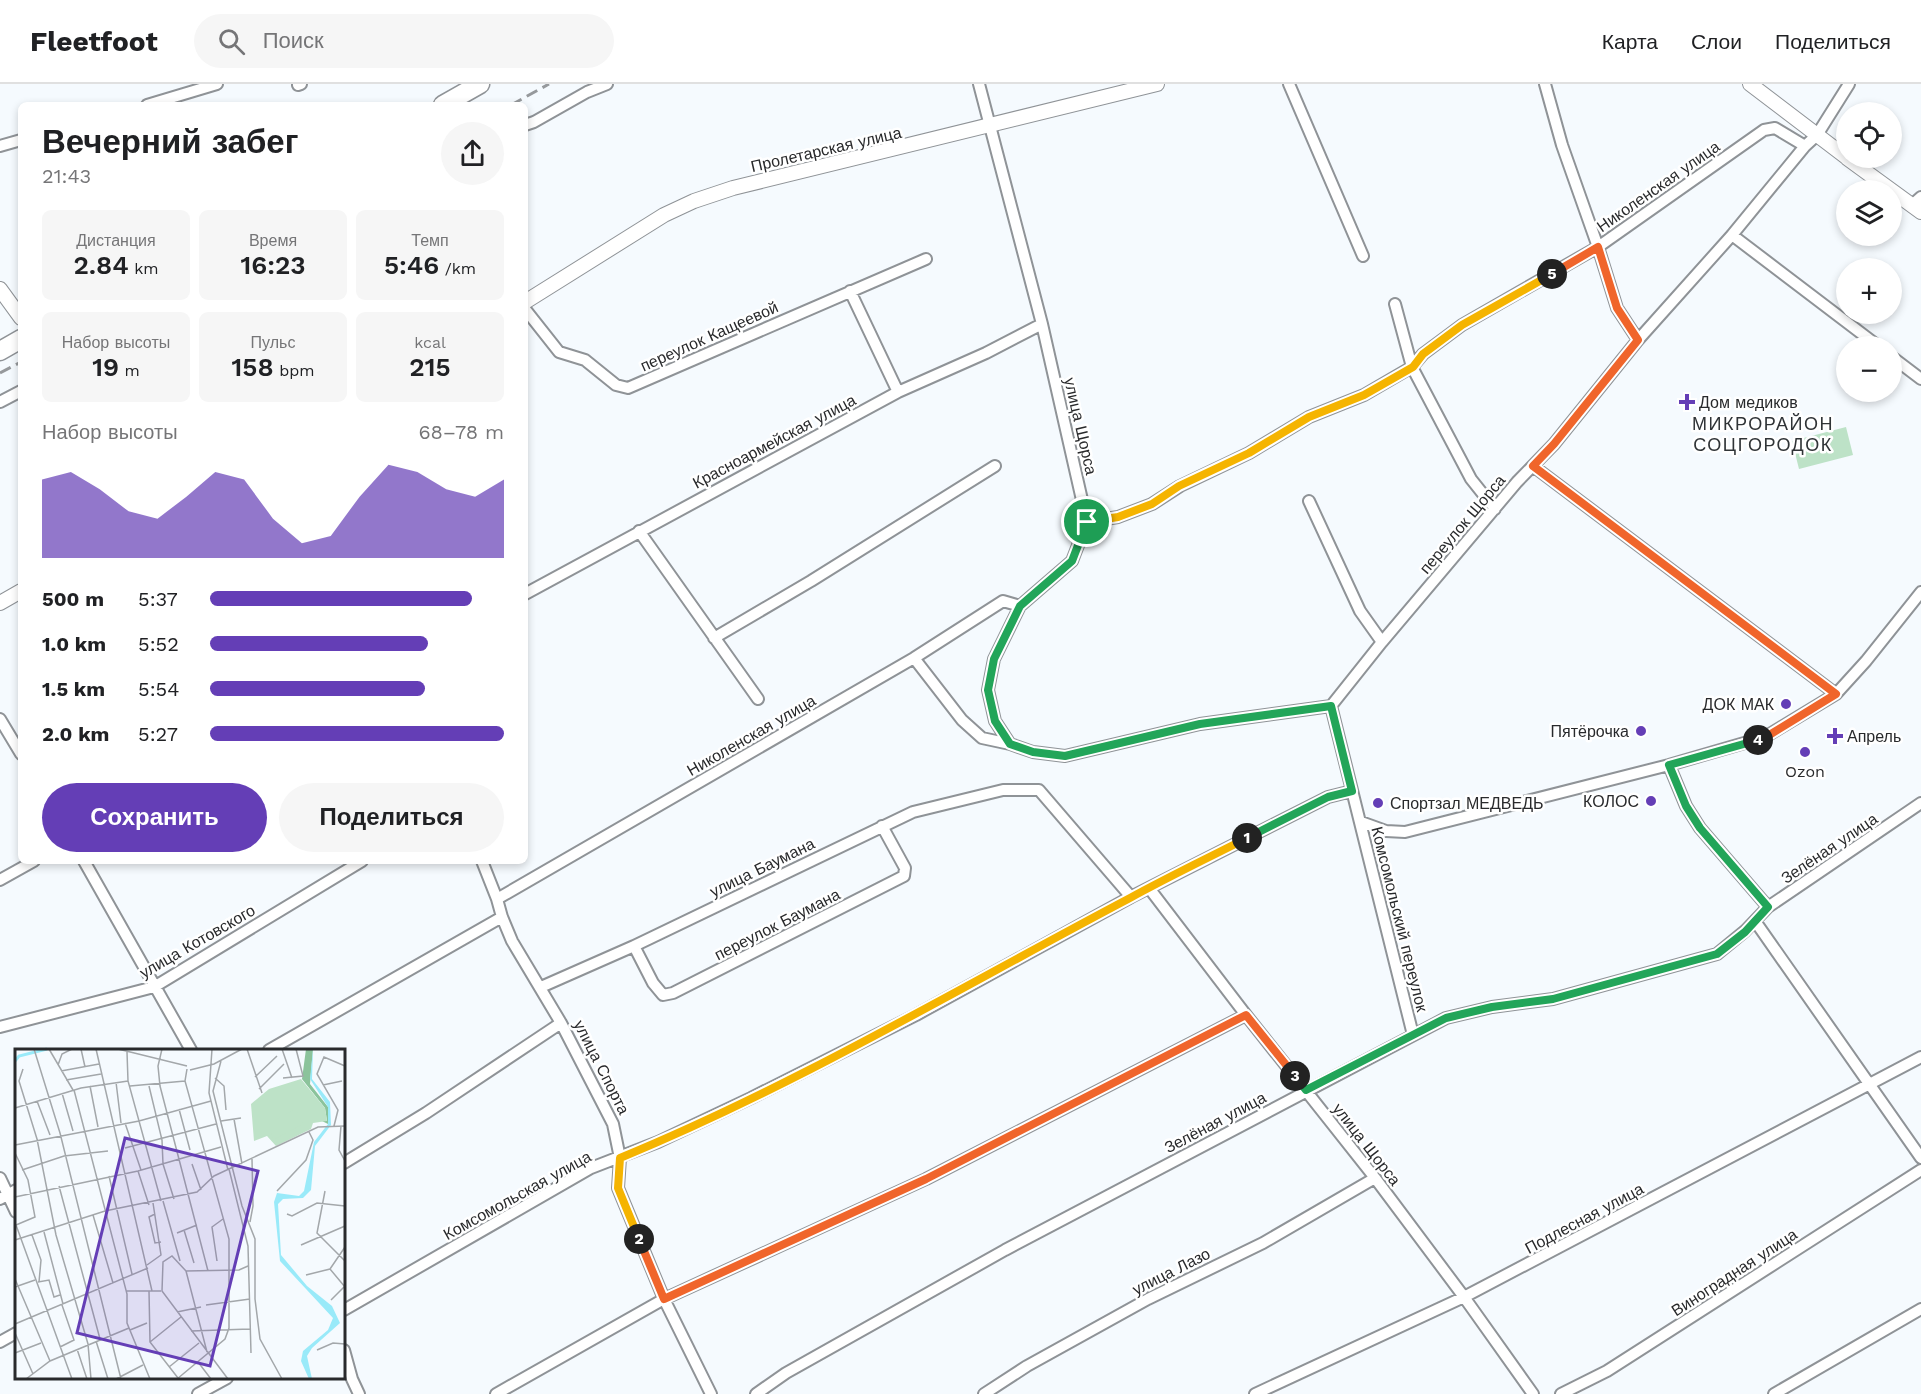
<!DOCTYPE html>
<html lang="ru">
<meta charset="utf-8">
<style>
:root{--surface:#fff;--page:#f6f6f6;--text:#202124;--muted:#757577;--line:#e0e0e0;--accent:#643eb6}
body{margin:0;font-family:"Work Sans",sans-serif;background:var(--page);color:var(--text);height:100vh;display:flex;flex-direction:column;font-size:22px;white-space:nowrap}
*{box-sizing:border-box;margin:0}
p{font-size:20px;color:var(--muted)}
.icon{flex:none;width:33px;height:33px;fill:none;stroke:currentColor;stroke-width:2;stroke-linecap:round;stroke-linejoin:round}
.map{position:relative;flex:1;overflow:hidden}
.details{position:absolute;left:18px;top:18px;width:510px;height:762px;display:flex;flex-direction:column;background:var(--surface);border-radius:9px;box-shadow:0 3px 9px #0003}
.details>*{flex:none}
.tools{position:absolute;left:1836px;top:18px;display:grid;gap:12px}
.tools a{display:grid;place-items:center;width:66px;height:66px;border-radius:50%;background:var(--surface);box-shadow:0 3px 9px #0003;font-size:30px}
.pin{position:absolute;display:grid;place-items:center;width:51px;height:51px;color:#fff;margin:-26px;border:3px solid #fff;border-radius:50%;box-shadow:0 2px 6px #0007}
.km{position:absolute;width:30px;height:30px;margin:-15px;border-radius:50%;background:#222;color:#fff;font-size:16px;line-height:30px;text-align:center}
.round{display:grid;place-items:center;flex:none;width:63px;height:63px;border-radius:32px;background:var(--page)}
.headline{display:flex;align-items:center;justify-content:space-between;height:102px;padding:0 24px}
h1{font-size:33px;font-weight:600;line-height:45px}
.figures{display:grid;grid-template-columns:repeat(3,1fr);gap:9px;height:102px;padding:6px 24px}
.figures div{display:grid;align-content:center;border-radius:9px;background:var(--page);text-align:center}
.figures b{font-size:26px;font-weight:600}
.figures small{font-size:16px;font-weight:400}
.figures p{font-size:16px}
.chart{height:168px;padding:12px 24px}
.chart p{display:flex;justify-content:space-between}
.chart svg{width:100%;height:108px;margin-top:6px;fill:var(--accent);opacity:.7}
.cta{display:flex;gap:12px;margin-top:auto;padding:12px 24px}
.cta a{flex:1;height:69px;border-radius:36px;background:var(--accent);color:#fff;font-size:24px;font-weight:600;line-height:69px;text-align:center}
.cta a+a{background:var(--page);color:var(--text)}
ul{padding:0 24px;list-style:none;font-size:20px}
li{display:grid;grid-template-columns:96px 72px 1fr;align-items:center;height:45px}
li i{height:15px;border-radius:8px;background:var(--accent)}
header{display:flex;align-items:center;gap:36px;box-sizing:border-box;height:84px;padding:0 30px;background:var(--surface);border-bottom:2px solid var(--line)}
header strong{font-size:28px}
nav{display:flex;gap:33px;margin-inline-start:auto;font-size:21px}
.search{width:420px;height:54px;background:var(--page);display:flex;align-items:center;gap:15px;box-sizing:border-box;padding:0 21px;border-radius:33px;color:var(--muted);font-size:22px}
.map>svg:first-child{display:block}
.pitch{fill:#bde2c7}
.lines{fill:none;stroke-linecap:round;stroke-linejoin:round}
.minor-casing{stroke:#8f9397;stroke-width:14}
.tertiary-casing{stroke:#8f9397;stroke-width:16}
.primary-casing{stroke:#8f9397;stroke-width:21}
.minor{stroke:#fff;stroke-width:10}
.tertiary{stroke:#fff;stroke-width:14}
.primary{stroke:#fff;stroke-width:18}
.rail{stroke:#96999c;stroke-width:3;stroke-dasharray:12 6;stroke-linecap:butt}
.split-1-casing{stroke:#fff;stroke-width:12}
.split-2-casing{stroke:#fff;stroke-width:12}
.split-3-casing{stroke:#fff;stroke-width:12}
.split-4-casing{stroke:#fff;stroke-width:12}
.split-5-casing{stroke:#fff;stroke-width:12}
.split-6-casing{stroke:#fff;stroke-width:12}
.split-1{stroke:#22a559;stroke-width:8}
.split-2{stroke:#f5b400;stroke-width:8}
.split-3{stroke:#f0652b;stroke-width:8}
.split-4{stroke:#22a559;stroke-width:8}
.split-5{stroke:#f0652b;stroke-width:8}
.split-6{stroke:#f5b400;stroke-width:8}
.poi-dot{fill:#643eb6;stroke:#fff;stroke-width:2}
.labels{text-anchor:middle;stroke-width:5;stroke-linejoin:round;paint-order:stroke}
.street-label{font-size:16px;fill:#292a2c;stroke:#fff}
.poi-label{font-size:16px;fill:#292a2c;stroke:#fff;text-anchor:start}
.neighbourhood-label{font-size:18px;letter-spacing:1.5px;fill:#303437;stroke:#fff}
.inset-river{fill:none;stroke:#99eaf9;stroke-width:3}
.inset-road{fill:none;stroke:#a3a7aa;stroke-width:1.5}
.view{fill:#643eb6;fill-opacity:0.15;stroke:#643eb6;stroke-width:3}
.inset-edge{fill:none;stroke:#292a2c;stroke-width:3}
</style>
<header>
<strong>Fleetfoot</strong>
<div class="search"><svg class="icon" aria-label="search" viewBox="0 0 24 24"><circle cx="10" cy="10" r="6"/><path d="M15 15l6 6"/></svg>Поиск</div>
<nav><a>Карта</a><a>Слои</a><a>Поделиться</a></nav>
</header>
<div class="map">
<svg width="1921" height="1310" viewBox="0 0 1921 1310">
<rect width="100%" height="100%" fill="#f5fafe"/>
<path class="pitch" d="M1846,343L1853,371L1799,385L1792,357Z"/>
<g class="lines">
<defs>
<path id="minor" d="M979,0L1042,240L1087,438L1072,477L1020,522L994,575L988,606L995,637L1010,660L1033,668L1065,672L1200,640L1331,622L1382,558L1517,398L1554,360L1638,256L1732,151L1805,62L1817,51L1849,0
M1289,0L1363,172
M1545,0L1562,61L1598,163L1617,224L1638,256
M298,1L301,0
M147,21L217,0
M525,41L534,38L587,8L607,0
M0,62L21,56
M1912,121L1921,113
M1732,151L1878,262
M850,207L898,308
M1395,220L1412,283L1471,395L1495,425
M525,225L559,268L585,276L616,301L628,304L926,175
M1892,273L1921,295
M0,318L21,307
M1533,382L1836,610
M1309,417L1360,527L1382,558
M1087,438L1118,433L1152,420L1180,402L1249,369L1309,333L1364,311L1412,283L1423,270L1462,241L1598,163L1764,46L1775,44L1805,62
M639,447L758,615
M525,510L898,308L986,269L1042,240
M714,554L811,497L995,382
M914,574L962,636L982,654L1010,660
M1331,622L1413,951
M0,635L21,670
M1669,681L1686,722L1700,744L1768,823
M1361,738L1386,747L1405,748L1669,681L1765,653L1836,610L1866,577L1921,508
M84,777L191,966
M482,777L497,815L502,833L512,857L561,939L613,1040L620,1074L618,1104L664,1215L711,1310
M0,796L34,777
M1149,804L1246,931L1375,1094L1464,1213L1533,1310
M497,815L914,574L1003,517L1020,522
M1755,837L1921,1074
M634,862L653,899L663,911L673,909L904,792L905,784L882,742
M541,903L634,862L913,728L1003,706H1039L1131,813
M0,943L154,903L362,777
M269,966L502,833
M344,1079L426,1029L561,939
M0,1094L16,1128
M0,1115L16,1106
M344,1226L591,1084L658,1058L751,1014L916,931L1131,813L1328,713L1352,707
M0,1258L16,1249
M344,1266L352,1295L359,1310
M198,1310L227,1294
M496,1310L664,1215L926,1095L1246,931
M756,1310L786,1289L1005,1166L1446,934L1492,923L1553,915L1717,870L1745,847L1768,823L1921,719
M984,1310L1027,1282L1148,1215L1263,1159L1375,1094
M1255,1310L1464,1213L1921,973
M1561,1310L1607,1287L1921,1086
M1774,1310L1921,1225"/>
<path id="tertiary" d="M1750,0L1846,73
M1847,74L1921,128
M0,205L21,234
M525,218L664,131L694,117L733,104L1157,0
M0,519L21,507"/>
<path id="primary" d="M443,21L480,0
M0,267L21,255"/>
</defs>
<use href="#minor" class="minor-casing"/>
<use href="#tertiary" class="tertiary-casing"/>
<use href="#primary" class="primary-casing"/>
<use href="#minor" class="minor"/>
<use href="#tertiary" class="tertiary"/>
<use href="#primary" class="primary"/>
<path class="rail" d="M511,21L549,0
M0,289L21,278"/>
</g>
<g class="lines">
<defs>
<path id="split-1" d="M1087,438L1072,477L1020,522L994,575L988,606L995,637L1010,660L1033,668L1065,672L1200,640L1331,622L1352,707L1328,713L1247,754"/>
<path id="split-2" d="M639,1155L618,1104L620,1074C797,1001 961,903 1130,814C1168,793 1208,774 1247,754"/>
<path id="split-3" d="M639,1155L664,1215L926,1095L1246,931L1295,992"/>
<path id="split-4" d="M1295,992L1306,1006L1446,934L1492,923L1553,915L1717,870L1745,848L1768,823L1700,744L1686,722L1669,681L1758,656"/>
<path id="split-5" d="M1552,190L1598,163L1617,224L1638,256L1554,360L1533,382L1836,610L1766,653L1758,656"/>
<path id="split-6" d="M1087,438L1118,433L1152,420L1179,402L1249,369L1309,333L1364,311L1413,283L1423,270L1462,241L1552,190"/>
</defs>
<use href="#split-1" class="split-1-casing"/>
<use href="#split-2" class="split-2-casing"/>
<use href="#split-3" class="split-3-casing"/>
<use href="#split-4" class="split-4-casing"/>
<use href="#split-5" class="split-5-casing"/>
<use href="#split-6" class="split-6-casing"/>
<use href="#split-1" class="split-1"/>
<use href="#split-2" class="split-2"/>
<use href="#split-3" class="split-3"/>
<use href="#split-4" class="split-4"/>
<use href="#split-5" class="split-5"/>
<use href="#split-6" class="split-6"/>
</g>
<g class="poi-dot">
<path d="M1684 309h6v6h6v6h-6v6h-6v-6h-6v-6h6z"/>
<circle cx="1786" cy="620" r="6"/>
<circle cx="1641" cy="647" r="6"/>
<path d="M1832 643h6v6h6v6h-6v6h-6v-6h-6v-6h6z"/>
<circle cx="1805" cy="668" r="6"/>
<circle cx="1651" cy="717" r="6"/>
<circle cx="1378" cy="719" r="6"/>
</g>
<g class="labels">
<g class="street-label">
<text transform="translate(826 65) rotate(-13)" y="6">Пролетарская улица</text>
<text transform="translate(1658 102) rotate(-35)" y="6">Николенская улица</text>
<text transform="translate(709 252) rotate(-24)" y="6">переулок Кащеевой</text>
<text transform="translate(1081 342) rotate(77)" y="6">улица Щорса</text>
<text transform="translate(774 357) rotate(-28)" y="6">Красноармейская улица</text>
<text transform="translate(1462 440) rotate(-50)" y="6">переулок Щорса</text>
<text transform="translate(751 651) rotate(-30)" y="6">Николенская улица</text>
<text transform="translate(1829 764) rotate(-34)" y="6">Зелёная улица</text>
<text transform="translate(762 783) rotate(-26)" y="6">улица Баумана</text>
<text transform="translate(1400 835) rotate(76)" y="6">Комсомольский переулок</text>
<text transform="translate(777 840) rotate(-27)" y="6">переулок Баумана</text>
<text transform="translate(197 857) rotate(-30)" y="6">улица Котовского</text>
<text transform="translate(602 983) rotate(63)" y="6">улица Спорта</text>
<text transform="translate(1215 1038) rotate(-28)" y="6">Зелёная улица</text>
<text transform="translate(1367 1060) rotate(52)" y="6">улица Щорса</text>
<text transform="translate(517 1111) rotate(-29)" y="6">Комсомольская улица</text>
<text transform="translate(1584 1134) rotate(-28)" y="6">Подлесная улица</text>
<text transform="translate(1171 1187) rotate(-27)" y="6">улица Лазо</text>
<text transform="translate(1734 1188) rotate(-33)" y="6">Виноградная улица</text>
</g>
<g class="poi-label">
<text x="1699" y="324">Дом медиков</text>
<text x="1774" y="626" text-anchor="end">ДОК МАК</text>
<text x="1629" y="653" text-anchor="end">Пятёрочка</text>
<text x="1847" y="658">Апрель</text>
<text x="1805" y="693" text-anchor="middle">Ozon</text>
<text x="1639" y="723" text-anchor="end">КОЛОС</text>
<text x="1390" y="725">Спортзал МЕДВЕДЬ</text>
</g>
<g class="neighbourhood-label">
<text x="1763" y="346">МИКРОРАЙОН<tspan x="1763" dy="21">СОЦГОРОДОК</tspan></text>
</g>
</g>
<g transform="translate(15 965)">
<rect width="330" height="330" fill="#f5fafe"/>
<path d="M291,0H298L295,35L313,58V75L307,72H312L310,59L287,30Z" fill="#8bc39b"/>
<path d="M286,30L310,59L312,72L298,74L296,80L261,97L252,87L239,92L236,55L254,40Z" fill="#bde2c7"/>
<path d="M281,60L288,75L258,91L254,74Z" fill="#bde2c7"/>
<path d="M298,0L297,30L315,53L316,76L300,97L296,141L288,149L268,150L263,155L266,206L292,237L317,257L325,274L297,299L292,307L297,330H294L286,312L288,302L313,281L318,269L265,212L259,153L262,144L284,147L289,142L299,93L313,75V58L295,30Z" fill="#99eaf9"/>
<path class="inset-river" d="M0,12L4,7L32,0"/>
<path class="inset-road" d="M19,0L45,84L106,330M34,0L58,41M66,0L70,18M81,0L137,242M103,0L172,17M147,0L143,17L145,37L193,222M197,0L194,44L213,121M232,0L247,44M267,0L277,29M112,3L113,32L146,152M206,12L198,42L227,157L240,190V250L245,290L267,330M43,16L47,5L57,0M8,20L4,32L22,90L41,186L73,295L76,330M175,21L199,15L227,0M46,22L84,15M240,28L262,7M200,29L209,37L211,61M268,29L288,27L281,0M51,31L86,25M101,33L106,74M308,36L327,32M75,37L83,78M115,37L170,32M134,37L147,91L148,115L159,150M244,40L269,15M59,41L112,245V274L135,330M47,44L58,82M22,52L35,86M0,59L66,39L113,32M164,60L175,101M219,70L227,115M206,72L226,69M110,74L126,121M319,77L323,61L302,25L309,8L330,17M326,77L324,101L330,112M0,96L124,72L196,52M110,99L201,75M0,104L13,131L20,168L1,176M177,115L186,141M214,120L233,197L236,304M7,121L49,107L93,102M123,122L134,156M94,127L117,225M44,137L85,290M262,142L291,111L298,91L294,83M310,142L302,184L330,212M0,148L123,122L206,98M148,152L165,212M140,165L134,168L140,194L146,193M272,165L277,167L302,154L330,157M78,166L98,234M235,173L238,157L237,110M1,176L57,330M169,181L179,214M29,183L48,255M162,184L182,176M17,186L26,211L24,233M0,191L90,162L182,143L199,127L303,78L330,77M286,196L330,177M202,212L197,178L208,170M132,216L146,206L138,154M315,220L330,238M171,222L192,303M291,226L315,220L330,198M0,230L35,312M23,233L34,231L39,248L45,246M0,238L20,231M111,242H146M134,242L135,293L163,329M316,251L330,237M191,256L235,250M162,263L186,258M0,275L133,219M115,281L132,274M176,282L235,280M0,284L18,325M81,292L93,330M135,293L166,268M45,298L59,291L47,256M62,300L72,330M302,301L318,294L330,295M0,304L26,294M183,313L196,330M154,318L184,294M11,330L35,312L114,279M101,330L128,316M162,330L210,290L214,279V190L170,32L172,20M213,330L147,242L148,213L157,207L171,222L224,221L233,217"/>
<path class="view" d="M110,89L243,122L195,317L62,284Z"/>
<rect width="330" height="330" class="inset-edge"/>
</g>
</svg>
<div class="tools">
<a><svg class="icon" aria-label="locate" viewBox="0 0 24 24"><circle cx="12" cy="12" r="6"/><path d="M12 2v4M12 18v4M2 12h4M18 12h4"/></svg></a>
<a><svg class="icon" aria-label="layers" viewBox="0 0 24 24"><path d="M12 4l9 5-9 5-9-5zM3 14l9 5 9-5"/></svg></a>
<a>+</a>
<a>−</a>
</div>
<div class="pin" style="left:1087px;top:438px;background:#1e9e55"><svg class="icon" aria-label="arrive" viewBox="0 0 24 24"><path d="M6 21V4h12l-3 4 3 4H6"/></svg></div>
<b class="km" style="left:1247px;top:754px">1</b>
<b class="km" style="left:639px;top:1155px">2</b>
<b class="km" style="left:1295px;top:992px">3</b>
<b class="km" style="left:1758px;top:656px">4</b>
<b class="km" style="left:1552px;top:190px">5</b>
<section class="details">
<div class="headline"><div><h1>Вечерний забег</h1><p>21:43</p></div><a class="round"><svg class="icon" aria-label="share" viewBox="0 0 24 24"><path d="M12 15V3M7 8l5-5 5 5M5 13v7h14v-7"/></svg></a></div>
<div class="figures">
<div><p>Дистанция</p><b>2.84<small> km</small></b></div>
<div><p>Время</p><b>16:23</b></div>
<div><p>Темп</p><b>5:46<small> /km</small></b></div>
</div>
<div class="figures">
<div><p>Набор высоты</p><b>19<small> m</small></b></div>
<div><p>Пульс</p><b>158<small> bpm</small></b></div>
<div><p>kcal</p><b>215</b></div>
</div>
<div class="chart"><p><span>Набор высоты</span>68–78 m</p>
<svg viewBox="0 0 160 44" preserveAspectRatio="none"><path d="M0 44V12L10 9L20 16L30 25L40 28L50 19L60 9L70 12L80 28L90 38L100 35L110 19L120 6L130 9L140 16L150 19L160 12V44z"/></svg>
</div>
<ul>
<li><b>500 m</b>5:37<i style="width:89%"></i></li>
<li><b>1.0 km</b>5:52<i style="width:74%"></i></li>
<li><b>1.5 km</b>5:54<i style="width:73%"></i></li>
<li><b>2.0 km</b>5:27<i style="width:100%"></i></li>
</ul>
<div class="cta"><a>Сохранить</a><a>Поделиться</a></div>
</section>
</div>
